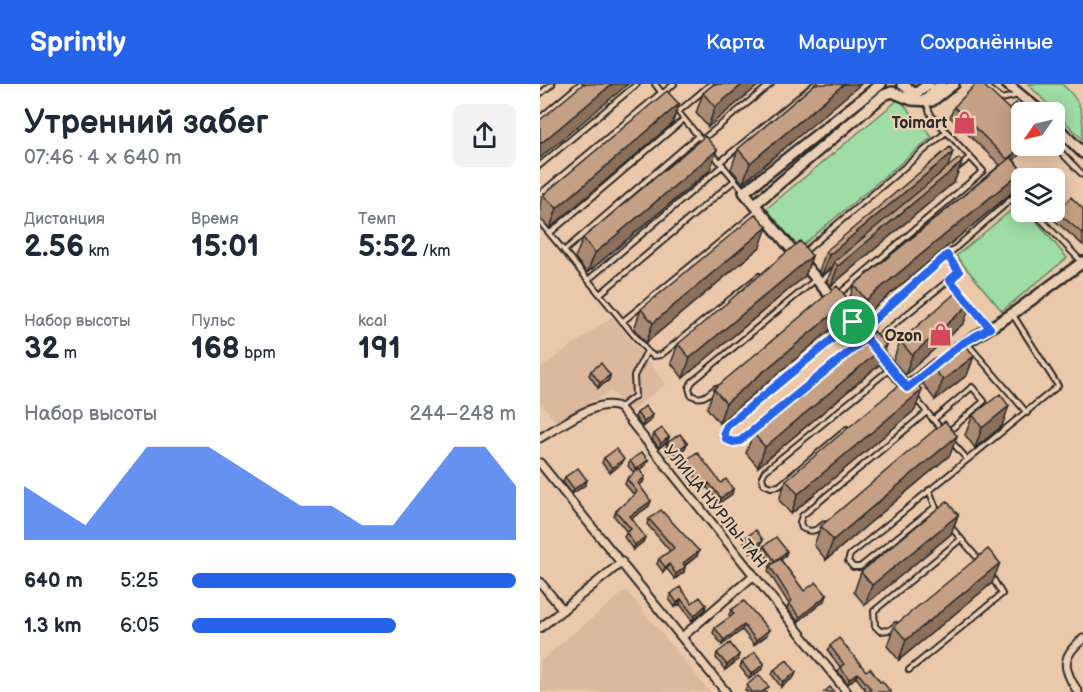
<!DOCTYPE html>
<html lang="ru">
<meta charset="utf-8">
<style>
:root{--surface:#fff;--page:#f2f2f3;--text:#1f2937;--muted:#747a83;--accent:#2563eb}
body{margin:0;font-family:"Balsamiq Sans",sans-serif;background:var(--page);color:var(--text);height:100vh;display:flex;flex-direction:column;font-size:22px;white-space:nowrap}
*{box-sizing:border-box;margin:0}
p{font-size:20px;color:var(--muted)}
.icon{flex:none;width:33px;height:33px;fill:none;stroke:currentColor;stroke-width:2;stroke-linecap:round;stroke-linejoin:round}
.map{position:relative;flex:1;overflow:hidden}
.details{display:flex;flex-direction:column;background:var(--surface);width:540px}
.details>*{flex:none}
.needle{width:39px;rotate:236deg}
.buttons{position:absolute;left:471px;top:18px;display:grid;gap:12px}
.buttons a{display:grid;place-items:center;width:54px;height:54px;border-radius:9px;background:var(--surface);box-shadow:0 3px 15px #0003;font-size:30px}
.pin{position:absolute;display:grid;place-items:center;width:51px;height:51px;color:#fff;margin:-26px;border:3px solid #fff;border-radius:50%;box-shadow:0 2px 6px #0007}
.round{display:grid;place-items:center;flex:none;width:63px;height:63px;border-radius:9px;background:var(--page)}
.headline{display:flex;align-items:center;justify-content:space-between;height:102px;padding:0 24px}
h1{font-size:33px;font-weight:700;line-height:45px}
.figures{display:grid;grid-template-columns:repeat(3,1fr);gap:9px;height:102px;padding:6px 24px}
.figures div{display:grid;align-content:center}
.figures b{font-size:30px;font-weight:700}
.figures small{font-size:16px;font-weight:400}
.figures p{font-size:16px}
.chart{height:168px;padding:12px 24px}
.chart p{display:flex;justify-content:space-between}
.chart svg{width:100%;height:108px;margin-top:6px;fill:var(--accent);opacity:.7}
ul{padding:0 24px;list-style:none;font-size:20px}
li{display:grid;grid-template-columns:96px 72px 1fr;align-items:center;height:45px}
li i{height:15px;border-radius:8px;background:var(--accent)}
header{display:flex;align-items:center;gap:36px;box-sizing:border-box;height:84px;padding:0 30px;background:var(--accent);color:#fff}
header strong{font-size:28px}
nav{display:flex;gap:33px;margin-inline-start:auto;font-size:21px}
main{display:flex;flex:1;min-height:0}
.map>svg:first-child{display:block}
.built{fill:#dcb99d}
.green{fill:#9fdda5;stroke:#658468;stroke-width:1.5}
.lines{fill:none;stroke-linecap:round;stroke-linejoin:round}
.lane-casing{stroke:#2b2b2b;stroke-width:8}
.street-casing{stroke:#2b2b2b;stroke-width:11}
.secondary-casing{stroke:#2b2b2b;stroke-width:14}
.lane{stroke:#ecceb2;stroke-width:4}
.street{stroke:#ecceb2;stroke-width:7}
.secondary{stroke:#ecceb2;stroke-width:9}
.wall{fill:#aa8a72;stroke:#2b2b2b;stroke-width:1.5}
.shaded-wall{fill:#8b705c;stroke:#2b2b2b;stroke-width:1.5}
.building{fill:#c6a084;stroke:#2b2b2b;stroke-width:1.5}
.route-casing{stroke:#fff;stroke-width:12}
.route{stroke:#2563eb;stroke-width:8}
.labels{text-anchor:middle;stroke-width:4.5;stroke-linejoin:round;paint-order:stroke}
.poi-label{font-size:16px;font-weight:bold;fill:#2b2b2b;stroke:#ecceb2;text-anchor:end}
.street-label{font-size:16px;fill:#2b2b2b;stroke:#ecceb2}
</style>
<header>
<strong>Sprintly</strong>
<nav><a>Карта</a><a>Маршрут</a><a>Сохранённые</a></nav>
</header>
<main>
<section class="details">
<div class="headline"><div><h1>Утренний забег</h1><p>07:46 · 4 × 640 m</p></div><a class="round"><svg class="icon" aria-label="share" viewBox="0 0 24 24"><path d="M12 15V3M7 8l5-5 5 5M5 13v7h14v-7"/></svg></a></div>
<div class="figures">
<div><p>Дистанция</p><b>2.56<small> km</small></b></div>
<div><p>Время</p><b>15:01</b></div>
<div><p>Темп</p><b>5:52<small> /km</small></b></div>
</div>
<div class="figures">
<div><p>Набор высоты</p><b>32<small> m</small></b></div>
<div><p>Пульс</p><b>168<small> bpm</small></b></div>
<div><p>kcal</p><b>191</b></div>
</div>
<div class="chart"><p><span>Набор высоты</span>244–248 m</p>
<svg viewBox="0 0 160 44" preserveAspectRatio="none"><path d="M0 44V22L10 30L20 38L30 22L40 6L50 6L60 6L70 14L80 22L90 30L100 30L110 38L120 38L130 22L140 6L150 6L160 22V44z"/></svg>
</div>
<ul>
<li><b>640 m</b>5:25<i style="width:100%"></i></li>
<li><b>1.3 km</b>6:05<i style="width:63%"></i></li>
</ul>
</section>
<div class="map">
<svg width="543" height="608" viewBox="0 0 543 608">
<rect width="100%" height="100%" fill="#ebc8aa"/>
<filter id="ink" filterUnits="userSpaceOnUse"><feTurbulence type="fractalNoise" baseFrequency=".0167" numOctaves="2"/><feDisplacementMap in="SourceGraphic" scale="12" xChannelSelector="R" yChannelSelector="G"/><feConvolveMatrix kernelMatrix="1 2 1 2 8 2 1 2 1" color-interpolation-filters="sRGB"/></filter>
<g filter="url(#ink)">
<path class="built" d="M72,233L126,300L90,328L71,307L17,338L0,319V284Z
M86,506L170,608H0V577Z"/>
<path class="green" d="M488,0H522C543,19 543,28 543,56Z
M359,15L392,53L259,164L226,125Z
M481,118L482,128H489L527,174L462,227L416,172Z"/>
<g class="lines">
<defs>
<path id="lane" d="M115,0L121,8
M443,0L461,15L479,11
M123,9L134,0
M0,10L12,0
M134,23L164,59
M138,28L171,0
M0,34L40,0
M164,54L231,0
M514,61L543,91
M172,69L204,107
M180,78L275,0
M0,81L97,0
M418,83L429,74
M0,110L122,8
M494,128L541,177
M0,138L107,267L113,272L121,271L219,192
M10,149L144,35
M24,167L158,52
M264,168L406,48
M48,196L183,81
M410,196L421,209
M280,198L293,187
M60,210L195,96
M299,210L443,87L391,31L386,18
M428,217L449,244
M82,238L219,126
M312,239L187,342L184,348L186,355L193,358L200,357L325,255
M321,247L477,110L482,115
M336,255L419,188L407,171
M426,258L487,329
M176,304C167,311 162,317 151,311L149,304L152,298L275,196
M377,316L401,345
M80,323L95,312L94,292L107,267
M393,336L432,303L444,317L408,348
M307,345L239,402L231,403L224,400L222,393L225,387L351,284
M411,357L427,375
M389,406L396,424
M395,423L320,483H313L308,477L310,471L518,302L473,231
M284,440C276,447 271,449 262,444L260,438L262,432L387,328
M410,442L440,477
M356,541L350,546L340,547L335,542L334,527L421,455
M369,586L462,510L452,493"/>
<path id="street" d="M0,354C20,343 59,312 80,324L307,608
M0,379L186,608
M0,498L23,526
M0,544L82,478
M142,553L214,491
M538,608C523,585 520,573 543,555"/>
<path id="secondary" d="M341,0L204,108L367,304L396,280
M362,0L375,10L389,0
M467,0L501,28
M385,17L401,0
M514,40L543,69
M215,120L344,11L352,8L372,16L392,17L414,0
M414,266L472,230L543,178"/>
</defs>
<use href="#lane" class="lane-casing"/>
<use href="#street" class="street-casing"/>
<use href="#secondary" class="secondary-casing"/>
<use href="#lane" class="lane"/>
<use href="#street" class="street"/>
<use href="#secondary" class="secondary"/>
</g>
<path class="wall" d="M174,0H220L168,43L156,29L163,9Z
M275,0L203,99L191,85L198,65Z
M139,20L132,40L10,144L0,135V120L3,111Z
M414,23L474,76L482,87L475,106L319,236L307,221L302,236L179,339L167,324L174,305L309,216L314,201L460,81L410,33Z
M422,78L414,98L291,202L287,197L293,182L282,191L279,187L286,167L408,83Z
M170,86L47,189L35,174L43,154Z
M543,125V161L514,136L517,128Z
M220,163L106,259L94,245L101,225Z
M272,172L265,192L143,294L131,279L138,260Z
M424,239L365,291L353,277L360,257Z
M434,272L427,291L395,316L383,300L390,280Z
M339,281L218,383L206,369L213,349Z
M51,287L70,291L69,296L58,304L49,291Z
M375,326L251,430L239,416L246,396Z
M97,329L111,336L102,343L95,333Z
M433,331L462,342L435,364L425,351Z
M114,350L129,353L127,358L119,364L112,355Z
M127,359H147L145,364L133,374L126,364Z
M410,371L286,476L274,461L281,442Z
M64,374L82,379L70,389L62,379Z
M90,377L106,381L99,386L103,398L100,401L109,422L91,435L105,453L103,458L93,466L84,453L87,448L74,432L76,427L94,411L85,400L87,395L94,389L88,382Z
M144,378L181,399L193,405L192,410L179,419L167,403L162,407L142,383Z
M25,393L47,396L45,401L32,410L23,398Z
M418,431L411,450L325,521L314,508L321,488Z
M109,435L157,472L145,482L144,488L135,495L127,485L123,488L117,480L119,475L130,467L107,440Z
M205,454L221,461L211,469L204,459Z
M224,462L247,467L245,472L241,476L264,507L287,511L285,516L258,538L247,524L249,520L228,487L230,482L232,481L222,467Z
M452,499L359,576L347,562L354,542Z
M131,510L152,519L165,526L152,537L140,520L135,523L129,515Z
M191,526L227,551L214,561L202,546L182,561L173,549L175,544L190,533L189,531Z
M290,562L326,587L340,598L327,608L316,593L308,600L298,588L300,583L288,567Z
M177,569L198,576L185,586L176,574Z
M202,578L224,580L222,585L209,595L200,583Z
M234,586L256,588L254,593L241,603L232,591Z
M207,601L227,608H207L205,606Z"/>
<path class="shaded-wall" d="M72,0H88L0,74V60Z
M203,0H220L168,43L175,23Z
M304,0H321L203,99L210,79Z
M139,20L132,40L10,144L17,124Z
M482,62H489L464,85L468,76Z
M177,66L170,86L47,189L55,169Z
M413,68L406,88L294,178L293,182L282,191L289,171Z
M422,78L414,98L291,202L298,182Z
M482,87L475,106L319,236L326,216Z
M227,143L220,163L106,259L113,239Z
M272,172L265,192L143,294L150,274Z
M309,216L302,236L179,339L186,319Z
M431,219L424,239L365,291L372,271Z
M346,261L339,281L218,383L225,363Z
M434,272L427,291L395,316L403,296Z
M70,291L69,296L58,304L60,299Z
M382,306L375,326L251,430L258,410Z
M469,322L462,342L435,364L442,344Z
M112,331L111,336L102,343L104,338Z
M417,352L410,371L286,476L293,456Z
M129,353L127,358L119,364L121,359Z
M147,359L145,364L133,374L135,369Z
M84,375L82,379L70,389L72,384Z
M108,376L106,381L94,390L96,385Z
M105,393L103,398L96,404L98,399Z
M47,396L45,401L32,410L34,405Z
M169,399L167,403L162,407L164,402Z
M193,405L192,410L179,419L181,414Z
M111,417L109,422L88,437L90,432Z
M418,431L411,450L325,521L332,501Z
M105,453L103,458L93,466L95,461Z
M223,456L221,461L211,469L213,464Z
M159,467L157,472L141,484L143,479Z
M247,467L245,472L233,482L235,477Z
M460,479L452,499L359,576L366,556Z
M129,480L127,485L123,488L125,483Z
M145,483L144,488L135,495L136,490Z
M287,511L285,516L258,538L260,533Z
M141,515L140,520L135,523L137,519Z
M166,521L165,526L152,537L154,532Z
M204,541L202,546L182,561L184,556Z
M229,546L227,551L214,561L216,556Z
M199,571L198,576L185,586L187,581Z
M224,580L222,585L209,595L211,590Z
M256,588L254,593L241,603L243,598Z
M318,589L316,593L308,600L309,595Z"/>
<path class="building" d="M43,0H72L0,60V36Z
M174,0H203L175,23L163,9Z
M275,0H304L210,79L198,65Z
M436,0H442L469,25L476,19L485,28H482V62H483L467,75L414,23Z
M127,7L139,20L17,124L3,111Z
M165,52L177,66L55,169L43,154Z
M410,63L413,68L289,171L286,167Z
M471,73L482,87L326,216L314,201Z
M419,74L422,78L298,182L294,178Z
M531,113L543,125V150L517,128Z
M216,130L227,143L113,239L101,225Z
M260,157L272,172L150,274L138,260Z
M297,202L309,216L186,319L174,305Z
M419,206L431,219L372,271L360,257Z
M334,247L346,261L225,363L213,349Z
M421,255L434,272L403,296L390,280Z
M61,279L70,291L60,299L51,287Z
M370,292L382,306L258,410L246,396Z
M460,310L469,322L442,344L433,331Z
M105,322L112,331L104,338L97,329Z
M405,337L417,352L293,456L281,442Z
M122,344L129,353L121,359L114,350Z
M140,350L147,359L135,369L127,359Z
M76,365L84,375L72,384L64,374Z
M102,368L108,376L96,385L90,377Z
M157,368L181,399L186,395L193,405L181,414L169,399L164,402L144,378Z
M38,384L47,396L34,405L25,393Z
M99,385L105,393L98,399L111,417L90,432L105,453L95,461L86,448L91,445L76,427L97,408L87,395Z
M407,417L418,431L332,501L321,488Z
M121,426L159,467L143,479L145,483L136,490L129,480L125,483L119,475L134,464L109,435Z
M216,446L223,456L213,464L205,454Z
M236,453L247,467L235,477L224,462Z
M448,465L460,479L366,556L354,542Z
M240,475L264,507L276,498L287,511L260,533L249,519L252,517L230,482Z
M140,503L152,519L160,513L166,521L154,532L141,515L137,519L131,510Z
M204,517L229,546L216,556L204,541L184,556L175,544L194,530L191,526Z
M299,554L326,587L330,584L340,598L342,597L351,608H328L331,605L318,589L309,595L300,583L304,580L290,562Z
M190,559L199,571L187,581L177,569Z
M215,568L224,580L211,590L202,578Z
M247,576L256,588L243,598L234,586Z
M219,591L229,603L222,608H212L207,601Z
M290,603L294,608H284Z"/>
</g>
<g class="lines" filter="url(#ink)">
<defs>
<path id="route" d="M407,171L419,188L410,196L450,244L421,260L367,304L326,254L200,357L193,358L186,355L184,348L187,342L313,238L320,248Z"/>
</defs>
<use href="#route" class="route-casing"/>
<use href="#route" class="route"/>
</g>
<defs>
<symbol id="shop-bare" viewBox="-9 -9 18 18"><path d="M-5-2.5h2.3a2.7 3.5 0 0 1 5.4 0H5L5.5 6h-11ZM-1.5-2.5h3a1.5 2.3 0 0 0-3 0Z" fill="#d1495b" stroke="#ecceb2" stroke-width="2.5" paint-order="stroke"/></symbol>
</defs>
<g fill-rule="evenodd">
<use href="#shop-bare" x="408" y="22" width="33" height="33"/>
<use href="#shop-bare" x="384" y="234" width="33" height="33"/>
</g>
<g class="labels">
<g class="poi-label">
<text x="407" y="44">Toimart</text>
<text x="382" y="257">Ozon</text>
</g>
<g class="street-label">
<text transform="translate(176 422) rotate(51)" y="6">УЛИЦА НУРЛЫ-ТАН</text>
</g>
</g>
</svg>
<div class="buttons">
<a><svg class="needle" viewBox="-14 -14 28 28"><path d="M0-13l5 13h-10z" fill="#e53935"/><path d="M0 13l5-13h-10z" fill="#747a83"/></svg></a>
<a><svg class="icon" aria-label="layers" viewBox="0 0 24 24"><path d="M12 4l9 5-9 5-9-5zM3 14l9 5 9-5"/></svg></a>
</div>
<div class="pin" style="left:313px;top:238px;background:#1e9e55"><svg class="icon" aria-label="arrive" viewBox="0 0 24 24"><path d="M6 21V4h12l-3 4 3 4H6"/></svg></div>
</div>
</main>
